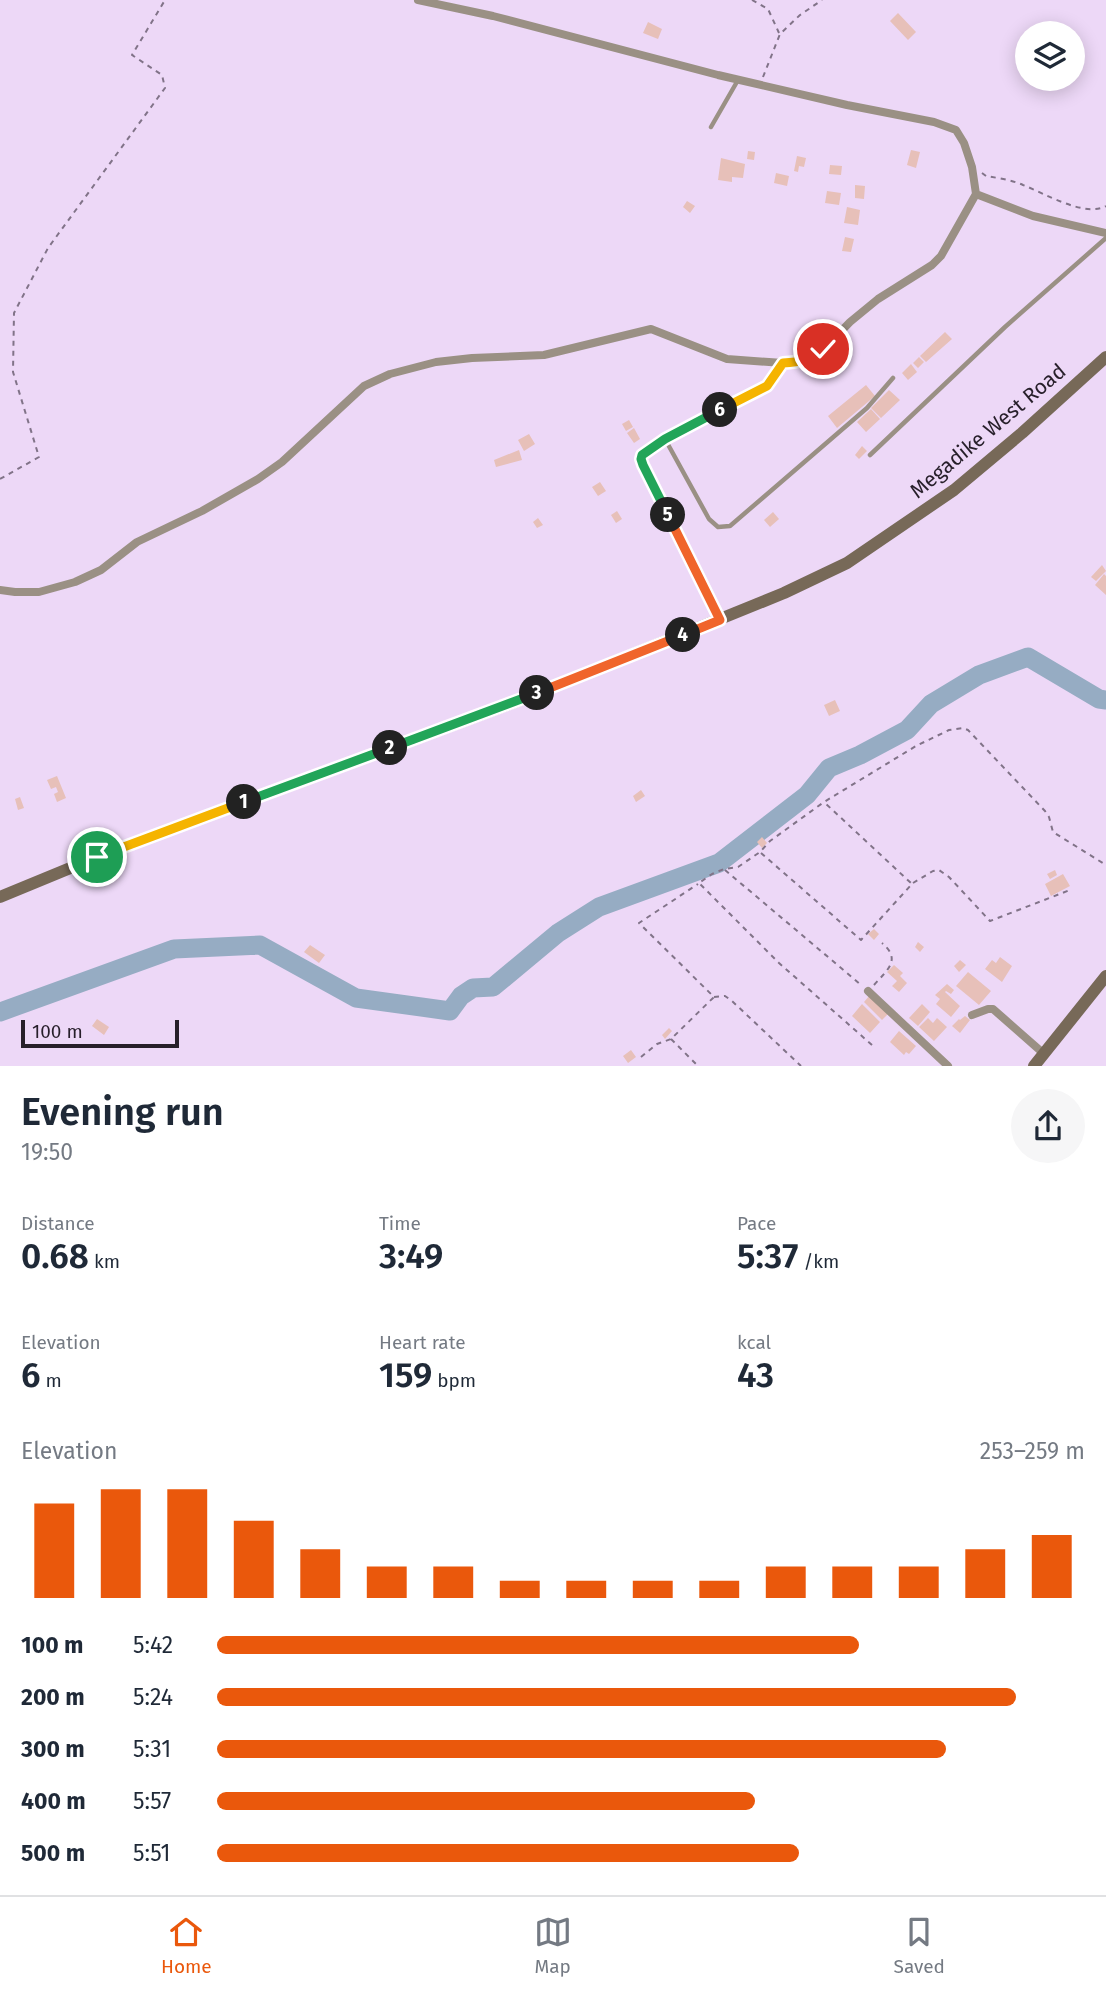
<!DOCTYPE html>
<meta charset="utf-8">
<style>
:root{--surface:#fff;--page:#f6f6f7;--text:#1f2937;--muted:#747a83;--line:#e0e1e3;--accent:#ea580c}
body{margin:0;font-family:"Fira Sans",sans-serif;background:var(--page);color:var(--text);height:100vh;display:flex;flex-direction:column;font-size:26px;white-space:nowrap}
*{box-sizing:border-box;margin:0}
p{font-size:23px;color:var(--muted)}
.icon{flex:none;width:38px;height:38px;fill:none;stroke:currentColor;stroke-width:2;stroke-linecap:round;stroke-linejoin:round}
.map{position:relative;height:1066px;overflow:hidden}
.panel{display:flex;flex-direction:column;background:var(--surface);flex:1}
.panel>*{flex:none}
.fabs{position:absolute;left:1015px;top:21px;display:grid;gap:14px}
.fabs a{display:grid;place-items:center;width:70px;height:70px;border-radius:50%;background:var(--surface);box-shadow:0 4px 18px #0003;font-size:35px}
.scale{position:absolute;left:21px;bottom:18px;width:158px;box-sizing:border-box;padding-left:7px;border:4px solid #271f2a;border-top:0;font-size:19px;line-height:24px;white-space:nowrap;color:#271f2a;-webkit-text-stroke:5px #edd8f7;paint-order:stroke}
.pin{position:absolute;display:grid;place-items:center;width:60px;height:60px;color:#fff;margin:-30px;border:4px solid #fff;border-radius:50%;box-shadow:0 2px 7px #0007}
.km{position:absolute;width:35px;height:35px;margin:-18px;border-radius:50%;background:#222;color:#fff;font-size:19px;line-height:35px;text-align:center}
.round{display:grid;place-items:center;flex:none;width:74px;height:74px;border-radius:37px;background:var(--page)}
.summary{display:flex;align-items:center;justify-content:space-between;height:119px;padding:0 21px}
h1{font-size:38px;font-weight:600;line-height:52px}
.figures{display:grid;grid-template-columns:repeat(3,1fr);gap:10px;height:119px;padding:7px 21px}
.figures div{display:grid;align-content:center}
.figures b{font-size:35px;font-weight:600}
.figures small{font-size:19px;font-weight:400}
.figures p{font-size:19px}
.chart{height:196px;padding:14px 21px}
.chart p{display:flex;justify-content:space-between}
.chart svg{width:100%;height:126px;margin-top:7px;stroke:var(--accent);stroke-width:6}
ul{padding:0 21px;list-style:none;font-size:23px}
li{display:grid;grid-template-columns:112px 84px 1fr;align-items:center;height:52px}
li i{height:18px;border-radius:9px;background:var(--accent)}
.tab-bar{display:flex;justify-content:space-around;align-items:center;height:98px;border-top:2px solid var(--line);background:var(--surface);font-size:19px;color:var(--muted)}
.tab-bar a{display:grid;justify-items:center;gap:4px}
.tab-bar .active{color:var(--accent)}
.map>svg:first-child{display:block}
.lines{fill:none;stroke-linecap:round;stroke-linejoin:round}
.river{stroke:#96acc3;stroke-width:19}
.building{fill:#e7c0b9}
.path{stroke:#817388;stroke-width:2;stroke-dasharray:5 5;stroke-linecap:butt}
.lane{stroke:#9a9084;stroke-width:4.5}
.street{stroke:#9a9084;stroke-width:8}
.secondary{stroke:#776958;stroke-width:12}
.split-1-casing{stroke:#fff;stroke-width:14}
.split-2-casing{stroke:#fff;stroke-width:14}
.split-3-casing{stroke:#fff;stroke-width:14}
.split-4-casing{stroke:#fff;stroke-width:14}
.split-5-casing{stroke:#fff;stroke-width:14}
.split-6-casing{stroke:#fff;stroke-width:14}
.split-7-casing{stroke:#fff;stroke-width:14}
.split-1{stroke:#f5b400;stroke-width:9}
.split-2{stroke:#22a559;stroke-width:9}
.split-3{stroke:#22a559;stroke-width:9}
.split-4{stroke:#f0652b;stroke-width:9}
.split-5{stroke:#f0652b;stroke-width:9}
.split-6{stroke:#22a559;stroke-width:9}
.split-7{stroke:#f5b400;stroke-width:9}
.labels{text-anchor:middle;stroke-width:5;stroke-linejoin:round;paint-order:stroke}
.street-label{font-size:21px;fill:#271f2a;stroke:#edd8f7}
</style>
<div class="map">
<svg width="1106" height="1066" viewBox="0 0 1106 1066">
<rect width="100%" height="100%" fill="#edd8f7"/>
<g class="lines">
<path class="river" d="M0,1012L174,949L260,945L356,998L450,1011L461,996L473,988L493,987L558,933L599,907L719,863L807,795L829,768L860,755L907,730L931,704L979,675L1028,657L1099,699L1106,700"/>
</g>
<path class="building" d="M898,13L916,32L908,40L890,21Z
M648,22L662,29L658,39L643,33Z
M911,150L920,152L916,168L907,165Z
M748,151L755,152L754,160L747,159Z
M797,156L806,158L804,167L799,166L798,172L794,171Z
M721,158L745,164L743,178L732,177V182L718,180Z
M830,165L842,166L841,175L829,174Z
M776,173L789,176L787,186L774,183Z
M855,185L865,186L864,199L855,198Z
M827,191L841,193L839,205L825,203Z
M687,201L695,206L690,213L683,207Z
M847,207L860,210L858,225L844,223Z
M845,237L854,239L851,252L842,251Z
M945,332L952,339L926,362L920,356Z
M919,357L924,362L918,368L913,363Z
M911,364L917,372L908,380L902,373Z
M866,385L875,396L837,428L828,416Z
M889,390L900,400L881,418L871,408Z
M871,409L880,419L866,432L857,422Z
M629,420L633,427L626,431L622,424Z
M634,428L640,439L634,443L627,433Z
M529,434L535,444L524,451L518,440Z
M862,446L867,451L859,459L855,455Z
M519,450L522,460L496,467L494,460Z
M600,482L606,491L598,496L592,487Z
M617,511L622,519L616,523L611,515Z
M773,512L779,519L770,527L764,520Z
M538,518L543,525L537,528L533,522Z
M1102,565L1106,571L1096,581L1091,577Z
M1104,574L1106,576V595L1095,585Z
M835,700L840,711L829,716L824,705Z
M57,776L66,798L57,802L54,794L58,792L56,787L51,789L47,780Z
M641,790L645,796L636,802L633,796Z
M20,797L24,808L18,810L15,799Z
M762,837L767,843L762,848L757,842Z
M1055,870L1057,875L1050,879L1047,874Z
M1063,874L1070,886L1051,896L1045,884Z
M874,929L879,934L874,940L868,934Z
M918,942L924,947L920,952L915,947Z
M310,945L325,955L319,963L304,952Z
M1000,957L1012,966L1002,982L985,969L992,960L996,963Z
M960,960L966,965L959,972L954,966Z
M894,965L903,973L900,976L907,983L899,992L892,986L897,981L887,972Z
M968,972L991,991L979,1005L956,986Z
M947,984L954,990L951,994L946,991L945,992L960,1006L951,1017L936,1004L940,999L935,995Z
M870,995L889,1013L882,1020L864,1002Z
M862,1004L880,1022L870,1033L852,1016Z
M922,1004L930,1012L918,1026L909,1018Z
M965,1016L970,1020L960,1033L952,1026L959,1019L960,1020Z
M928,1018L933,1023L937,1018L947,1027L934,1041L919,1027Z
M97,1019L109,1027L104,1035L92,1026Z
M669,1028L672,1031L665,1039L662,1035Z
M899,1031L916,1046L909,1054L906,1052L904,1055L890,1042Z
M631,1050L636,1057L628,1063L623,1056Z"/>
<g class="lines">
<path class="path" d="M752,0L768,9L779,33
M763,77L780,34L800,15L822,0
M982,173L986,176C998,178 1012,180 1023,185C1044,193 1085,218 1106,206
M0,479L39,457L13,372L14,313L48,248L165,88L162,75L132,55L165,0
M761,853L861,940L912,884L825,803
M725,870L860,984
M913,883L933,871L939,870L949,877L990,921L1070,890
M874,985C887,970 902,960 882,943
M714,997L725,996L732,1001L801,1066
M671,1039L698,1066
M872,1045L779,963L699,883L712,874L724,869L738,867L760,852L770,841L824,802L916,746L949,730L963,728L968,730L1045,811L1049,817L1053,832L1106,865
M641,1057L657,1044L671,1039L714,997L639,923L698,884"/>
<path class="lane" d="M711,127L738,80
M665,439L709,519L718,527L730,526L867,408L893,378
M870,455L1005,327L1106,238
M719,618L643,465L641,459L642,455L665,439L767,386L783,364"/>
<path class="street" d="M418,0L493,16L718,75L847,105L934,122L956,130L964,143L972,167L976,194L1033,216L1106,233
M0,590L15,592H39L75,582L101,570L137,542L202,511L258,479L282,462L364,386L390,374L436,362L472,358L544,355L651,329L727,359L783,363L804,361L815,357L823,350L850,322L878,299L932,265L941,256L976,194
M868,991L948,1066
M972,1015L988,1009H993L1043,1053"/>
<path class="secondary" d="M0,897L97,857L528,697L784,593L847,563L954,490L1022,433L1106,357
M1034,1066L1106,976"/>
</g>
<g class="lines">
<defs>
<path id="split-1" d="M97,857L244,802"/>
<path id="split-2" d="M244,802L390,748"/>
<path id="split-3" d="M390,748L537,693"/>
<path id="split-4" d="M537,693L683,635"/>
<path id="split-5" d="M668,515L720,620L683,635"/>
<path id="split-6" d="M668,515L643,465L641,459L642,455L665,439L720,410"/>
<path id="split-7" d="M720,410L767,386L783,363C800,362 810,360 823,349"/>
</defs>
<use href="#split-1" class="split-1-casing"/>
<use href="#split-2" class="split-2-casing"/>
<use href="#split-3" class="split-3-casing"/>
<use href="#split-4" class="split-4-casing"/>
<use href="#split-5" class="split-5-casing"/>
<use href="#split-6" class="split-6-casing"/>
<use href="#split-7" class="split-7-casing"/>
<use href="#split-1" class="split-1"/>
<use href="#split-2" class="split-2"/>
<use href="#split-3" class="split-3"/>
<use href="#split-4" class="split-4"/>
<use href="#split-5" class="split-5"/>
<use href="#split-6" class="split-6"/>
<use href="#split-7" class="split-7"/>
</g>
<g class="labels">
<g class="street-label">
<text transform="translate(988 431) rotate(-40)" y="7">Megadike West Road</text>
</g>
</g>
</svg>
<div class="fabs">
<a><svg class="icon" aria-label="layers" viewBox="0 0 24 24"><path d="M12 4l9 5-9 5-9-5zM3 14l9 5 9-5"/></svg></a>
</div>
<div class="scale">100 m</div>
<div class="pin" style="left:97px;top:857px;background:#1e9e55"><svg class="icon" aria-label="arrive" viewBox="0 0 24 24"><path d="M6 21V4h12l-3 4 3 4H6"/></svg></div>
<div class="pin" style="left:823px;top:349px;background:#d93025"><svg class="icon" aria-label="check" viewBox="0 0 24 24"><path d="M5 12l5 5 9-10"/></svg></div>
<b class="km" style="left:244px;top:802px">1</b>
<b class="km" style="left:390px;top:748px">2</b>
<b class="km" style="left:537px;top:693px">3</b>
<b class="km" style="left:683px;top:635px">4</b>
<b class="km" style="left:668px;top:515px">5</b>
<b class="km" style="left:720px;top:410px">6</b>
</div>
<section class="panel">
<div class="summary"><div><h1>Evening run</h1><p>19:50</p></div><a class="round"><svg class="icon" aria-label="share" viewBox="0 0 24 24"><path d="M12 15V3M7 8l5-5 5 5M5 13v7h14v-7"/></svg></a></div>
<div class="figures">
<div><p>Distance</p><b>0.68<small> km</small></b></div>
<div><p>Time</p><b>3:49</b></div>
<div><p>Pace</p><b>5:37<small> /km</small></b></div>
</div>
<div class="figures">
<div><p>Elevation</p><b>6<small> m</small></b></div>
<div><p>Heart rate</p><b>159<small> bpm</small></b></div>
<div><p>kcal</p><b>43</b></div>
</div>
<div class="chart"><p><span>Elevation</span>253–259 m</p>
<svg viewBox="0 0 160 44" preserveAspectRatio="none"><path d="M5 44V11M15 44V6M25 44V6M35 44V17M45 44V27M55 44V33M65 44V33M75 44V38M85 44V38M95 44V38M105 44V38M115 44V33M125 44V33M135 44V33M145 44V27M155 44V22"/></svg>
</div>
<ul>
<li><b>100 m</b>5:42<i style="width:74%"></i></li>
<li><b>200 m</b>5:24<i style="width:92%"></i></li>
<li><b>300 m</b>5:31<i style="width:84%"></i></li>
<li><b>400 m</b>5:57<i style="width:62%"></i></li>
<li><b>500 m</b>5:51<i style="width:67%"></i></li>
</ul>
</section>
<nav class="tab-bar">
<a class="active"><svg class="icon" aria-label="home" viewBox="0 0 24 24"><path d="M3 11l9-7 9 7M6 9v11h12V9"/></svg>Home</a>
<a><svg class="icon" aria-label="map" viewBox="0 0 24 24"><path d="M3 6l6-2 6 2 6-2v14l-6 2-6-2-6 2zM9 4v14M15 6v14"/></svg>Map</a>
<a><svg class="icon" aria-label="saved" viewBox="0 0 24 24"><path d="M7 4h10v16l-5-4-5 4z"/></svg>Saved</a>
</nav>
